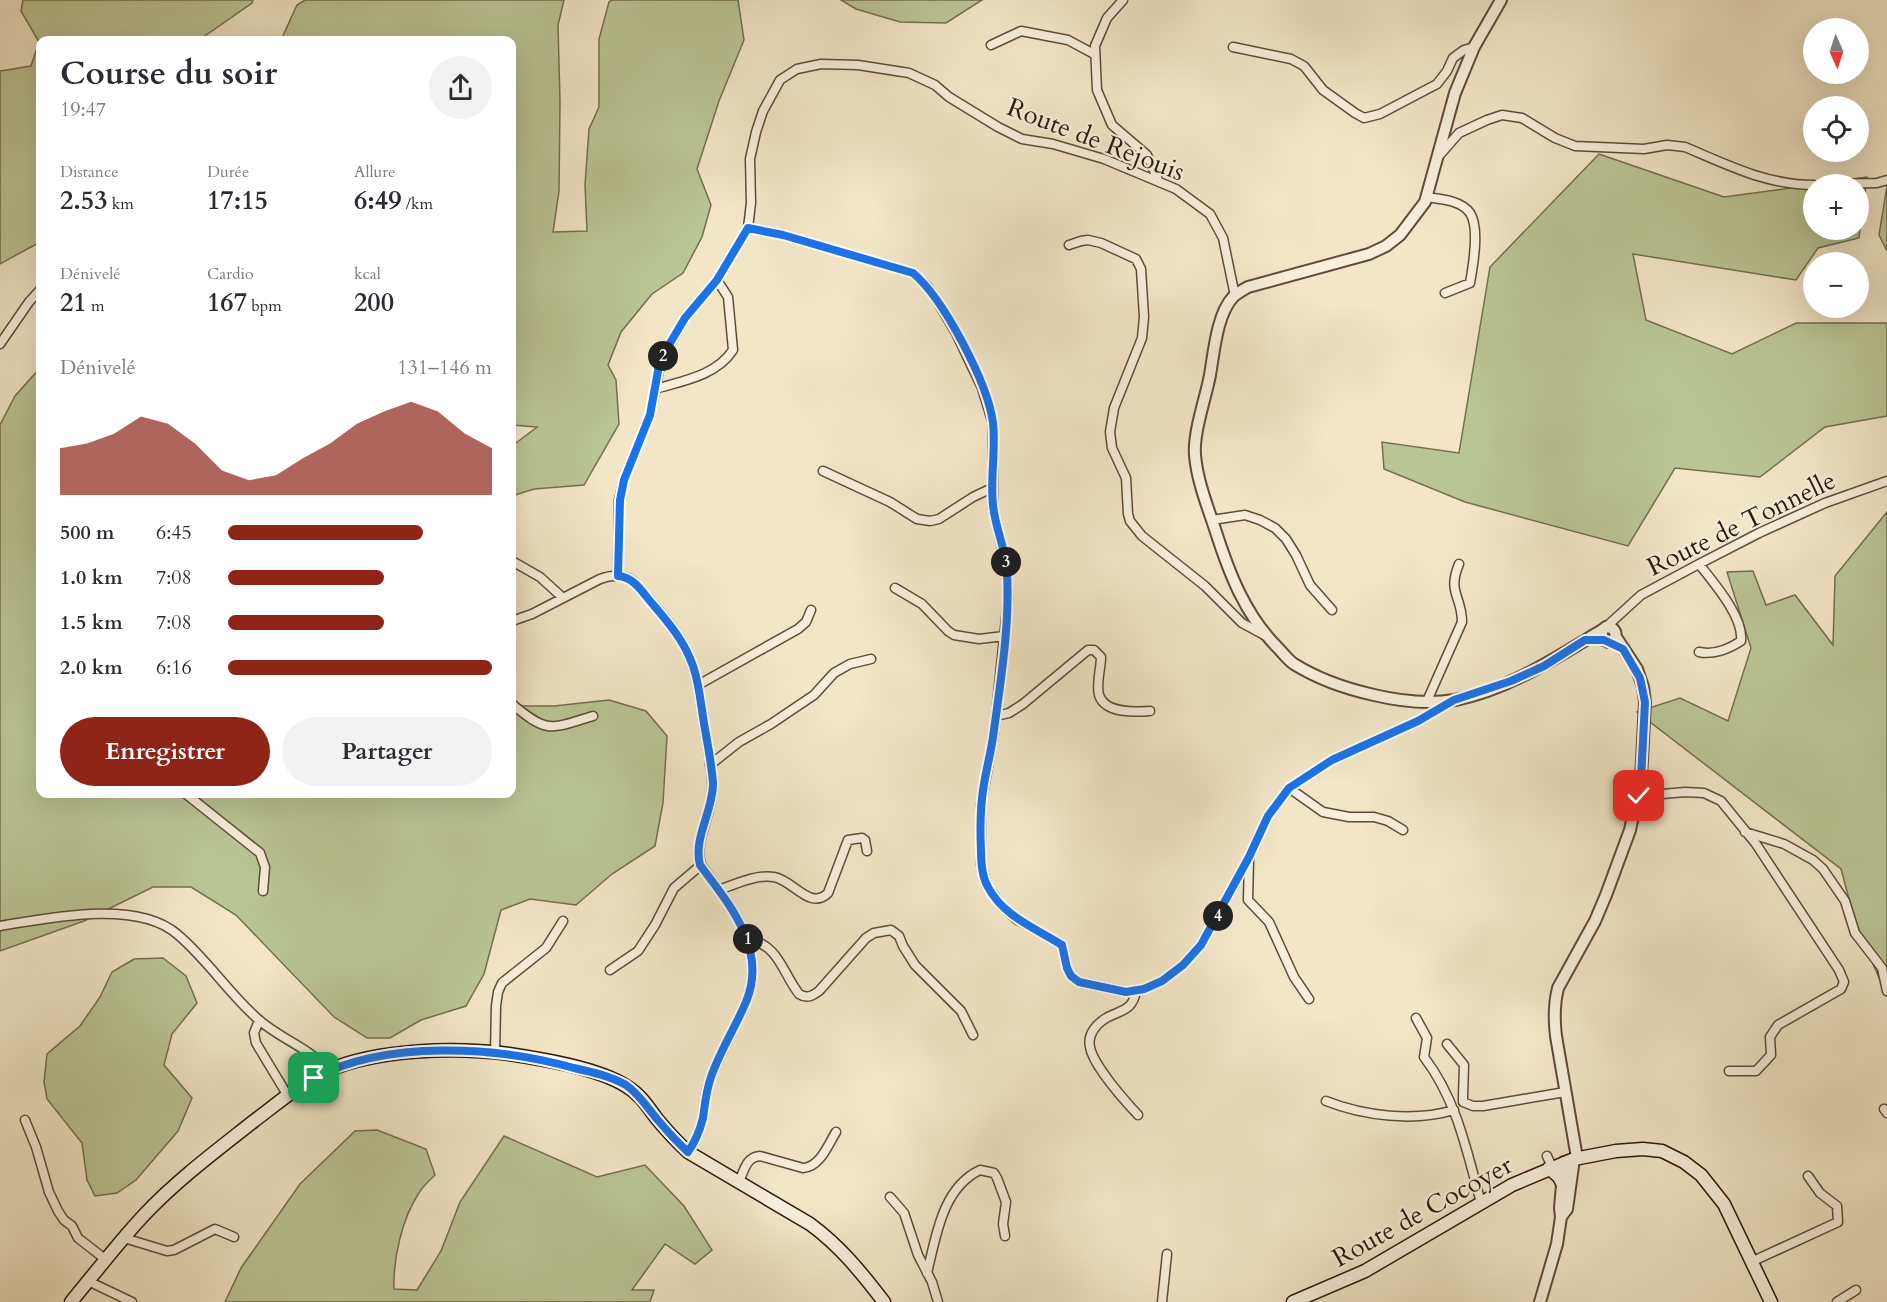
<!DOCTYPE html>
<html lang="fr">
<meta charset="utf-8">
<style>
:root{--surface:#fff;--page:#f2f2f3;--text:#2b2b33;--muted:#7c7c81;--accent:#8f2418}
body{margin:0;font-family:Cardo,serif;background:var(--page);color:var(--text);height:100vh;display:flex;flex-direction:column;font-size:22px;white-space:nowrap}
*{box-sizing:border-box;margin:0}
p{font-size:20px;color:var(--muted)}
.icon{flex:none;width:33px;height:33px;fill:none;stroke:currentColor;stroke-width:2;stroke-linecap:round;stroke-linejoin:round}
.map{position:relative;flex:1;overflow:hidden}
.panel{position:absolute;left:36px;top:36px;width:480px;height:762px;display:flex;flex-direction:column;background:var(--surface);border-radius:12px;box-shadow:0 6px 24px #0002}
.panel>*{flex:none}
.needle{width:39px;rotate:177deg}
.tools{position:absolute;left:1803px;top:18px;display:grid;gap:12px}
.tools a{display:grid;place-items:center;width:66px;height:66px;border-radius:50%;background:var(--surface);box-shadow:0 6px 24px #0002;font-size:30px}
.pin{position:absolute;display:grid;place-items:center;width:51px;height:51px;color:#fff;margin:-26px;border-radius:12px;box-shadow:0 3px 9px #0006}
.km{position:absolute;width:30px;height:30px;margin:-15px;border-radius:50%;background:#222;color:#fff;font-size:16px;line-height:30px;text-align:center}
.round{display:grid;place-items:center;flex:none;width:63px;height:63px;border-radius:32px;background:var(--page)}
.overview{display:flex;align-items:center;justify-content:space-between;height:102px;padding:0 24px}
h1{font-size:33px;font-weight:600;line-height:45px}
.figures{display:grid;grid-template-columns:repeat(3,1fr);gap:9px;height:102px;padding:6px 24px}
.figures div{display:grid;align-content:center}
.figures b{font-size:26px;font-weight:600}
.figures small{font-size:16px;font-weight:400}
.figures p{font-size:16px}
.chart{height:168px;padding:12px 24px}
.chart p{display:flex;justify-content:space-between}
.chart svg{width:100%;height:108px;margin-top:6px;fill:var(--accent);opacity:.7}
.action{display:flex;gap:12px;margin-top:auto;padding:12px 24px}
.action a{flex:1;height:69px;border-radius:36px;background:var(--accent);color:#fff;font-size:24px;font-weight:600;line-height:69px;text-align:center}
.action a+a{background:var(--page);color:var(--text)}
ul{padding:0 24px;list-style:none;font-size:20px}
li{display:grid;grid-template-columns:96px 72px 1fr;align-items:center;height:45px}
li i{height:15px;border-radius:8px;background:var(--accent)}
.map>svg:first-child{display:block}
.green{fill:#bac596;stroke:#736e50;stroke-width:1.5}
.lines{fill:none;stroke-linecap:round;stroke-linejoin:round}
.minor-casing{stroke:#5e4b39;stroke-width:11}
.tertiary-casing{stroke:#5e4b39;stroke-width:14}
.secondary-casing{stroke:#2c170a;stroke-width:15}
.minor{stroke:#f7efdb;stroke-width:8}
.tertiary{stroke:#f7efdb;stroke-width:10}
.secondary{stroke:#f7efdb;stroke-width:12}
.route-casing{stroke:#fff;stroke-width:12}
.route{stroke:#1a73e8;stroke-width:8}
.labels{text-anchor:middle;stroke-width:4.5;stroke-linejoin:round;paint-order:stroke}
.street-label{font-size:26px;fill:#2c170a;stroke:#f7efdb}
</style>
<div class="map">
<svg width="1887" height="1302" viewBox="0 0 1887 1302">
<rect width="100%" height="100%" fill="#f2e6c7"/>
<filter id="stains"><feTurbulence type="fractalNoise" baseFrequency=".00333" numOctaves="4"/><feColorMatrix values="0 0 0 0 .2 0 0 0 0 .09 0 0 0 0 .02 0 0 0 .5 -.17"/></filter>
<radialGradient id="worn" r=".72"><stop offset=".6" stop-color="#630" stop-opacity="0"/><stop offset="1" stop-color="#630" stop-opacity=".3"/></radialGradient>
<path class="green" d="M23,0H253L252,3L199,40H40V242L0,264V71L31,66L39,42L21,11Z
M305,0H564L558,25L560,102L559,191L553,232L587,231L585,185L589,129L599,107V39L609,2L612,0H738L744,40L719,101L697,169L711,205L702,237L683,273L652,294L621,332L608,365L616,380L619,424L584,485L534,489L512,496V446L537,427L512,425V40H281L297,5Z
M841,0H982L946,23L900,22L856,9Z
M1599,154L1724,197L1813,185L1814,230H1858V184H1814L1867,177L1859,238L1818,248L1796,280L1633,254L1646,320L1732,354L1796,323H1887V416L1825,427L1760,477L1675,468L1628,546L1465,502L1384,469L1382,442L1459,453L1490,267Z
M1887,186V251L1879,235Z
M40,368V794H512V706H554L609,700L646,711L667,736L663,803L655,846L612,874L576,905L530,899L501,910L484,974L466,1006L421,1020L390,1038H367L334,1017L236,915L191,887H153L84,921L0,951V425L15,396Z
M1887,512V984L1880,980L1856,925L1841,869L1637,712L1680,698L1728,721L1751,648L1727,572L1753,571L1766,605L1795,595L1833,645L1835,576Z
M163,958L186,976L197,1003L172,1034L164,1065L192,1098L178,1131L136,1180L117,1193L95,1196L87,1180L82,1143L47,1099L44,1082L47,1054L80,1026L100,997L112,972L134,959Z
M377,1130L426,1149L435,1175C429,1181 423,1186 419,1193C402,1218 393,1259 394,1289L417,1290L441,1251L460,1202L504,1136L597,1177L645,1165L684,1206L712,1250L695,1264L665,1244L632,1290H654L650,1302H225L241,1268L300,1184L355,1131Z"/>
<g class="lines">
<defs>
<path id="minor" d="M1123,0L1107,18L1095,46L1097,90L1112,125L1147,155L1159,182
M991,45L1021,31L1068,40L1094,54
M1233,47L1291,59L1304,66L1323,90L1355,113L1364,118L1380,114L1437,84L1447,71L1453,58L1464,50L1474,47
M1438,157L1459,133L1487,120L1502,115L1522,118L1555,138L1575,146L1644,149L1667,145L1685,147C1728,165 1766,185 1814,185
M1821,184L1877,183L1887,180
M1426,197C1440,199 1461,200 1470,213C1480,228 1473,266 1470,283L1445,293
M748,228L783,235L913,273L927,286L936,299L956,333L982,388L993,424V508L1007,569L1008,599L994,734L981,804V864L987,886L1002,906L1016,919L1062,945L1067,968L1071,976L1079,982L1126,992L1144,989L1162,981L1183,965L1201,945L1249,857L1268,816L1289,788L1332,760L1418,721L1451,702
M1069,245L1081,241L1088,240L1101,243L1136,259L1141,269L1144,317L1142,338L1114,408L1110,432L1112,448L1126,478L1128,514L1130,521L1142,536L1205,586L1242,623L1266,636
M0,344L29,302L40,290
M655,389C682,381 716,376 733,350L728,297L717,280
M823,471L890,502L917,519L930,521L939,519L973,497L992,488
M1212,520L1245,515L1260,520L1275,528L1286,539L1296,555L1310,585L1332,610
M512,561L540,577L562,597
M618,576L619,500L624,480L650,415L661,360L685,318L717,280L748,228L751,203L750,159L756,132L763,111L780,80L797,69L821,64L858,65L909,73L935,85L949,97L998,127L1022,139L1053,144L1104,159L1176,189L1210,214L1223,238L1235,296
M895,588L922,604L948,631L954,635L979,639L1004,636
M512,621L532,614L600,579C611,575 623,574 633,581C656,607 682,633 693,667C700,687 701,709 705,730C708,750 714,773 712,794C710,818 694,841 701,865C730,905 768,950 746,1002C735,1028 721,1051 711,1077C705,1091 705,1104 703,1118C700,1130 695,1142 688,1152
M1606,627L1641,595L1699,564L1759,533L1825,503L1887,481
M1699,652C1713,655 1729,649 1741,641C1744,617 1713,582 1699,564
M698,685L798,629L806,622L811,610
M1427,701L1462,622C1462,596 1447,593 1459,564
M512,704C548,734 550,729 593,716
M996,716L1009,713L1023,704L1088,650H1094L1101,657C1101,668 1096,684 1099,695C1105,714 1136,712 1150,711
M710,765L739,742L771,724L814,695L834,673L850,664L871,659
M1289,788L1323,812L1349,817H1374L1388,821L1403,830
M186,794L260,853L265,867L263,891
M1639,796L1685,792L1704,793L1721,801L1756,844L1839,970L1844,982L1841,989L1778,1025L1770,1037L1771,1055L1756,1071H1729
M1745,832L1784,844L1813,860L1823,869L1845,901L1855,933L1882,968L1887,991
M1249,860L1248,900L1269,922L1294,977L1309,999
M719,890C735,884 757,874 774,877C793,880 810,911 828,893L848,840L862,838L865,840L867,851
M0,926C48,918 137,899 177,934C207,959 229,994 259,1020C281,1039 309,1048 329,1070
M748,939C779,945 782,972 799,994C807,999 812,996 819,991L866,938L874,933L891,930L899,936L903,946L915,965L961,1011L973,1035
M610,970L638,951L655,925L674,888L701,865
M1136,991C1133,1010 1122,1010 1108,1017C1097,1023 1087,1034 1090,1047C1093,1065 1125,1101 1138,1115
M1416,1018L1427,1038L1424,1057C1457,1100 1467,1152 1481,1203
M259,1020L254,1033L256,1043L288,1096
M1447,1044L1464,1065L1463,1097V1102L1473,1106H1483L1565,1092
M495,1053L496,1006L498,992L502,983L546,948L563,921
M1326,1101C1364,1116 1414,1122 1454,1110
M1884,1109L1887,1113
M25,1120L36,1147L49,1192L58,1211L64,1220L72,1226L78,1238L105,1259
M1547,1156L1552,1167
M739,1182C744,1171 746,1157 760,1156L803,1168C820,1167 828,1145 836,1132
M890,1197L904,1213L918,1255L932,1282L938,1302
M124,1238L167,1251L174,1250L215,1229L234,1237
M1751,1262L1838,1222L1837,1206L1820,1193L1808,1176
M927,1273C936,1237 942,1188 980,1170L994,1173L997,1178L1006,1202L1003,1224L1005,1236
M88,1281L132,1302
M1162,1302L1167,1254
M1837,1302L1856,1290"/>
<path id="tertiary" d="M1501,0L1474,47L1455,93L1425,202L1400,235L1386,246L1369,254L1248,287C1243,290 1237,293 1233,297C1217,314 1214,352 1210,375C1206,397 1193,433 1195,455C1197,480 1207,505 1215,529C1229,573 1245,615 1278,648C1283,653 1288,660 1294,664C1318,679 1347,689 1374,695C1399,701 1429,704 1455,700C1508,690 1557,657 1602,630
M1604,640L1602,637V630L1606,627L1612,628C1618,633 1616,641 1608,642
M1577,1158L1556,1036C1554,1020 1554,1004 1558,988L1595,921L1606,895L1630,830L1641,779L1645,702L1643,687L1637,669L1616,637
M1561,1217L1567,1209L1574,1159
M1540,1302L1557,1244L1561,1217L1560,1208L1564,1162"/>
<path id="secondary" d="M1549,1168L1559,1177L1562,1183
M71,1302C95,1273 118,1243 144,1215C177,1180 216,1151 254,1121C278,1103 302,1082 329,1070C379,1049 455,1047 509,1054C542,1059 598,1068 626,1086C640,1094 648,1107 657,1119C667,1131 677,1142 688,1152L810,1224C840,1246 861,1272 884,1302
M1293,1302L1365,1271L1512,1185L1574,1159L1616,1151L1643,1149L1662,1151L1684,1162L1701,1175L1724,1204L1771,1302"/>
</defs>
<use href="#minor" class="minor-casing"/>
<use href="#tertiary" class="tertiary-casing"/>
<use href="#secondary" class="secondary-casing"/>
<use href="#minor" class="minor"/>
<use href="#tertiary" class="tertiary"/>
<use href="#secondary" class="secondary"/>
</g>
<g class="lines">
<defs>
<path id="route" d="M314,1078C386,1040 496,1046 574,1068C592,1072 610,1076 626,1085C639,1094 647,1107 657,1119C667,1131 677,1142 688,1152C695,1142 700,1130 703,1118C705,1104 706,1091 711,1077C720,1051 735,1028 746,1002C768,950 730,905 700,865C693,838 713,811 713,784C712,766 708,747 705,729C701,708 700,686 693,666C684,640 667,621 650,601C641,590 633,577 618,576L620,500L624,480L650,415L660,360L685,318L717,280L748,228L783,235L913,273C943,298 988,383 993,423C996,450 990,478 993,505C995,528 1006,549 1007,572C1010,624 1001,678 994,730C992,748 987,766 984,784C980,806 980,829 981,851C981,863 982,877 988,887C1003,916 1035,928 1062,945L1067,968L1071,976L1079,982L1126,992L1144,989L1162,981L1183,965L1201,945L1249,857L1268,816L1289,788L1332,760L1418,721L1454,700L1511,681L1544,666L1585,640H1604L1623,649L1640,678L1645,702L1641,779L1639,796"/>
</defs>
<use href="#route" class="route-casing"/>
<use href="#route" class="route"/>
</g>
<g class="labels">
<g class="street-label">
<text transform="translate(1096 139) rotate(21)" y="9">Route de Rejouis</text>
<text transform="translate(1741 523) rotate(-26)" y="9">Route de Tonnelle</text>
<text transform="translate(1422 1211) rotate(-29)" y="9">Route de Cocoyer</text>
</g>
</g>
<rect width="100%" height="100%" filter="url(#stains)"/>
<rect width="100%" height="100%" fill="url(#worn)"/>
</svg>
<div class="tools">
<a><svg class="needle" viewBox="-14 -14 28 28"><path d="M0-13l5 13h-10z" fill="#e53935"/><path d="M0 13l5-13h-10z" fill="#7c7c81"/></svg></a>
<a><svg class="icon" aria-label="locate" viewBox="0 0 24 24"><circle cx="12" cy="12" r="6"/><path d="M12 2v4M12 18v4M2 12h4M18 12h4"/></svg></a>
<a>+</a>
<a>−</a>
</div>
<div class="pin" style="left:314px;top:1078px;background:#1e9e55"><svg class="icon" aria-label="arrive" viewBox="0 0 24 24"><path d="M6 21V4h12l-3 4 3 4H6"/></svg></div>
<div class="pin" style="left:1639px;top:796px;background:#d93025"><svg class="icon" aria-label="check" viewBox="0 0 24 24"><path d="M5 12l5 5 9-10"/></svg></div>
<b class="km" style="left:748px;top:939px">1</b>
<b class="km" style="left:663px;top:356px">2</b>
<b class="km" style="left:1006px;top:562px">3</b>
<b class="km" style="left:1218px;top:916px">4</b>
<section class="panel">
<div class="overview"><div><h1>Course du soir</h1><p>19:47</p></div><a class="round"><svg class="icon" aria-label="share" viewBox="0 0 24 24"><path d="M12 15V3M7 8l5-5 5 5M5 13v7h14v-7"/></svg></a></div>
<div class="figures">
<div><p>Distance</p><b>2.53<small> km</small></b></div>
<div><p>Durée</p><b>17:15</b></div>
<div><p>Allure</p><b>6:49<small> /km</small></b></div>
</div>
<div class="figures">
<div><p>Dénivelé</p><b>21<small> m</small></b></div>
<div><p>Cardio</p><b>167<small> bpm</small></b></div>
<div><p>kcal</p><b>200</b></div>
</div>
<div class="chart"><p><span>Dénivelé</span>131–146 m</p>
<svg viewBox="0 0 160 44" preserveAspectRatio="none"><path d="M0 44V25L10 23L20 19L30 12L40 15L50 23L60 34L70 38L80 36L90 29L100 23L110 15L120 10L130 6L140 10L150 19L160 25V44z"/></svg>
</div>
<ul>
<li><b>500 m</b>6:45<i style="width:74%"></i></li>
<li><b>1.0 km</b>7:08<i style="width:59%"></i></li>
<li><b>1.5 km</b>7:08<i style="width:59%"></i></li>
<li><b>2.0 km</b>6:16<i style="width:100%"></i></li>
</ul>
<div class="action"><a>Enregistrer</a><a>Partager</a></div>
</section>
</div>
